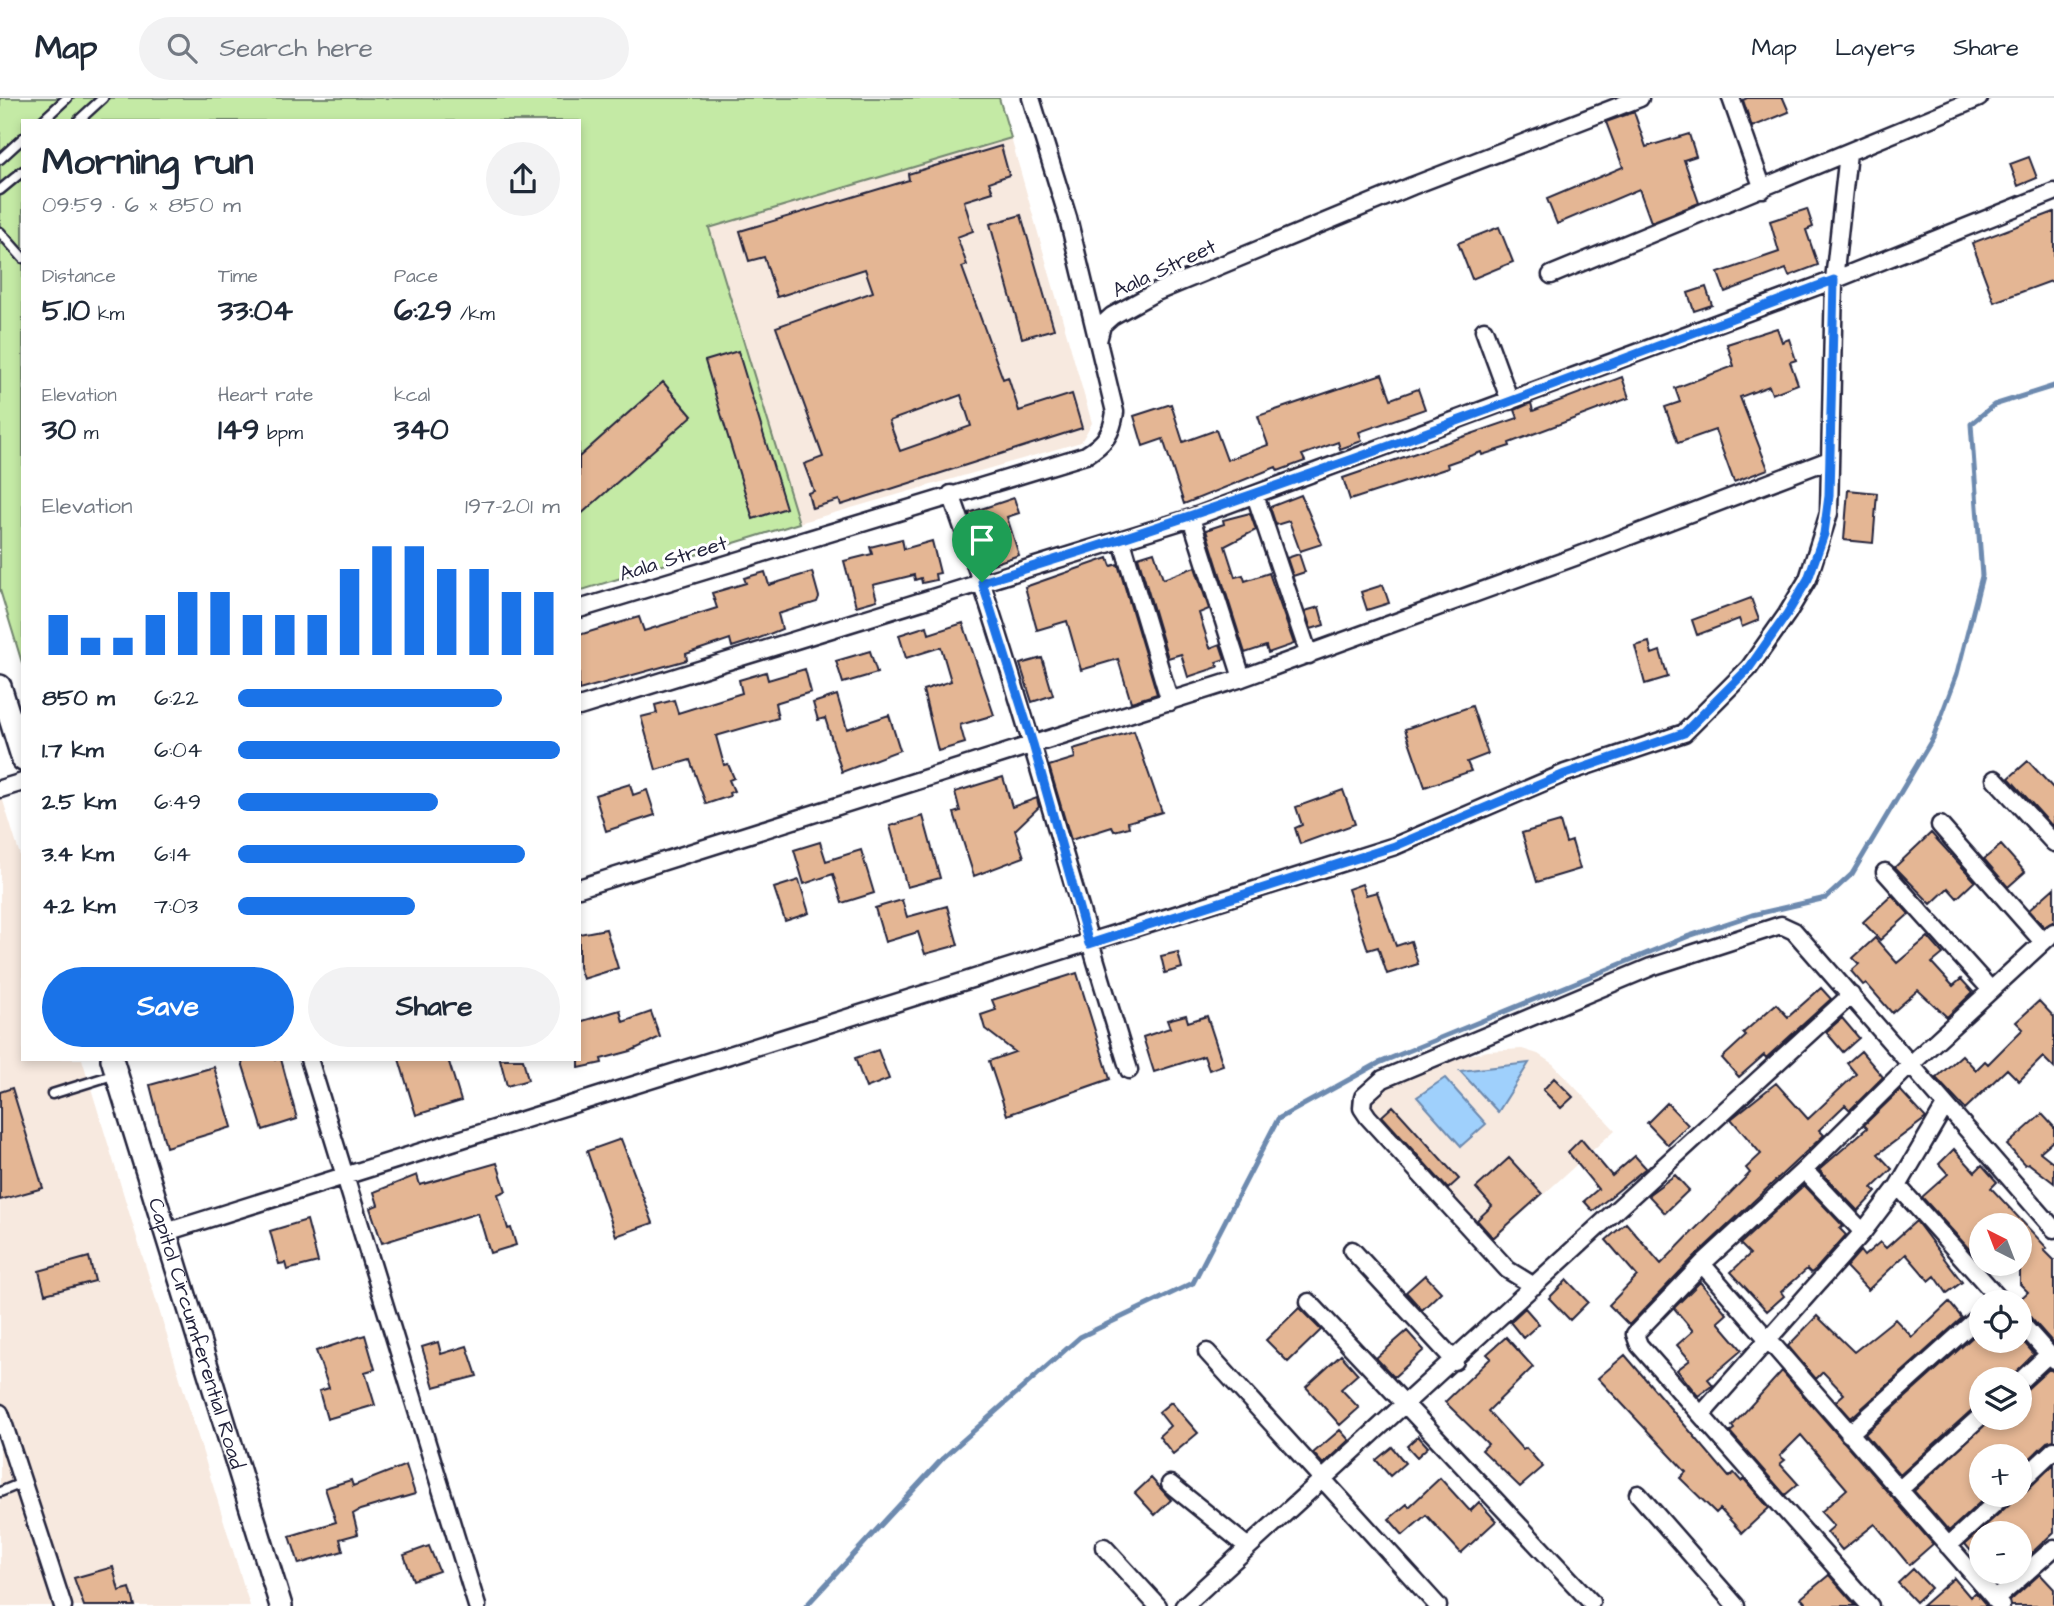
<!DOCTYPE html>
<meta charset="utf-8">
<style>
:root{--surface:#fff;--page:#f2f2f3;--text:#1f2937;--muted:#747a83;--line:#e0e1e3;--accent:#1a73e8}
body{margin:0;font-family:"Architects Daughter",sans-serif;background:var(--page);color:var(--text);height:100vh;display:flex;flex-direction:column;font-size:26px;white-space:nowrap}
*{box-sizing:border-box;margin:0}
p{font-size:23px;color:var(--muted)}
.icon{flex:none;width:38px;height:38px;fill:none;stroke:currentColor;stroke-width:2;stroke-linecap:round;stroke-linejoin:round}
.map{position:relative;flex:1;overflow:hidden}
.details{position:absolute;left:21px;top:21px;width:560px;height:942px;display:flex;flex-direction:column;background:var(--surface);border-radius:0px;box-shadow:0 4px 10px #0003}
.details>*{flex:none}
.needle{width:46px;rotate:318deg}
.fabs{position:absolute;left:1969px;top:1115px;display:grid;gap:14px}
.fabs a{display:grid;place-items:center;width:63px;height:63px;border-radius:50%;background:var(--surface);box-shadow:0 4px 10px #0003;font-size:35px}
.pin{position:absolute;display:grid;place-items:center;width:60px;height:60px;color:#fff;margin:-72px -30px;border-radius:50% 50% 50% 0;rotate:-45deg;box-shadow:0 0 7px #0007}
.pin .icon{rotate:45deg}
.round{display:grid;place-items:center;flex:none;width:74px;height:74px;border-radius:37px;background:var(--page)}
.overview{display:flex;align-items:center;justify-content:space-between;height:119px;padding:0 21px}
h1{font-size:38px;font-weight:700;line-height:52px}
.figures{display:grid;grid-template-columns:repeat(3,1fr);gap:10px;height:119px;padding:7px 21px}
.figures div{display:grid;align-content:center}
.figures b{font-size:30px;font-weight:700}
.figures small{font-size:19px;font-weight:400}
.figures p{font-size:19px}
.chart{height:196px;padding:14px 21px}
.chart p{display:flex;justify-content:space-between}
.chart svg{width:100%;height:126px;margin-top:7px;stroke:var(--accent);stroke-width:6}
.action{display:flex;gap:14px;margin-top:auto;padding:14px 21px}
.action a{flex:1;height:80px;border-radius:42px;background:var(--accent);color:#fff;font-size:28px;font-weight:700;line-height:80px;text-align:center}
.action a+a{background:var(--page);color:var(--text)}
ul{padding:0 21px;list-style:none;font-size:23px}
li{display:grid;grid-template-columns:112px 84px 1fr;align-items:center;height:52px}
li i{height:18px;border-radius:9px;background:var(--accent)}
header{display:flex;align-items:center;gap:42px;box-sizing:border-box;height:98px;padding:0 35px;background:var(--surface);border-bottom:2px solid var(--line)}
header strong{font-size:33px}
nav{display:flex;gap:38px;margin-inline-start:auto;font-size:24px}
.search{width:490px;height:63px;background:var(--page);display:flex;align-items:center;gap:18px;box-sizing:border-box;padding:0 24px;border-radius:38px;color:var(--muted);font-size:26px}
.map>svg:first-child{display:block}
.built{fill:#f7e9df}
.green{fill:#c4eaa5;stroke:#738670;stroke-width:2}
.water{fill:#9fd0fc;stroke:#6d8aaf;stroke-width:2}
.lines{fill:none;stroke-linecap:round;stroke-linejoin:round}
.stream{stroke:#6d8aaf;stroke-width:5}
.building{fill:#e4b694;stroke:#22223b;stroke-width:2;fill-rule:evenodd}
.lane-casing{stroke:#22223b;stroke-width:13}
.street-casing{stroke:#22223b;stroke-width:21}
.secondary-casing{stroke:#22223b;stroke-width:26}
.lane{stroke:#fff;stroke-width:8}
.street{stroke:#fff;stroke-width:16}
.secondary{stroke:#fff;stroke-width:21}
.route-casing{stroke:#fff;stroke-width:14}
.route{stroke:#1a73e8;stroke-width:9}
.labels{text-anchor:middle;stroke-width:6;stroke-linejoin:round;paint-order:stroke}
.street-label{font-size:21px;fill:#22223b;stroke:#fff}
</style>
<header>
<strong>Map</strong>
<div class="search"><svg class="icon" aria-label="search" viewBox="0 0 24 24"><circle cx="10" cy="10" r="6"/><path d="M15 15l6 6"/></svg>Search here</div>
<nav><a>Map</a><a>Layers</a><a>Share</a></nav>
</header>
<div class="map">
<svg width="2054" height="1508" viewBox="0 0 2054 1508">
<rect width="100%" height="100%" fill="#fff"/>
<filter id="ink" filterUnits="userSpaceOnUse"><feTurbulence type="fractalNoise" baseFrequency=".0143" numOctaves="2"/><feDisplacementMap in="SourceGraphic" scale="14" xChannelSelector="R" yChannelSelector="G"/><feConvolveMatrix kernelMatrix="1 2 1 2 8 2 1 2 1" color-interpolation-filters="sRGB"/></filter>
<g filter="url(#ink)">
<path class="built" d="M1011,40L1092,325L1081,344L799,425L709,130Z
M0,693L23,767V961H82L250,1508H0Z
M1522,951L1538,956L1553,966L1615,1032L1492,1143L1372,1011L1370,1001L1380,992L1450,961L1488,953Z"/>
<path class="green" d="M0,0H999L1011,40L709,130L799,425L579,493V23H23V568L0,492Z"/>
<path class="water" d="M1529,965L1498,1014L1460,973Z
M1445,980L1486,1026L1461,1048L1417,999Z"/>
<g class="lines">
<path class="stream" d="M806,1508L943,1360L1080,1239L1193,1185L1278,1021L1379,965L1689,838L1752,817L1826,800L1852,776L1933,640L1957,576L1982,478L1971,326L1994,307L2054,288"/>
</g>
<path class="building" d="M1747,0H1783L1789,14L1752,29L1743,2Z
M1634,14L1646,49L1689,36L1696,58L1684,62L1699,105L1651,124L1639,91L1557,126L1547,101L1623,69L1606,24Z
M1001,48L1009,77L989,84L993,94L964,103L973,133L957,139L967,167L962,169L1003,281L1008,279L1019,313L1072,296L1082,330L841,407L839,402L812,410L808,395L814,393L804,366L823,359L776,229L873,194L865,171L777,199L764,159L749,163L740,133L909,82L908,76ZM961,297L971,328L900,353L889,323Z
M2029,59L2037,80L2018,88L2010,66Z
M1807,111L1813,129L1806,132L1818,167L1789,178L1786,171L1725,194L1718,175L1779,154L1770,123Z
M2054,114V182L1994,204L1972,145Z
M1021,117L1054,231L1022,240L990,126Z
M1499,129L1513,164L1472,181L1458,145Z
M1706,189L1712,207L1694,213L1688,195Z
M1777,230L1782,244L1789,241L1796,262L1790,264L1798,286L1772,296L1769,288L1740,299L1768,371L1734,384L1715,332L1678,345L1665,309L1680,304L1675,290L1734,268L1727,246Z
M738,253L786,410L753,421L705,263Z
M1382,276L1391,301L1418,291L1425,311L1359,334L1362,343L1340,351L1338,344L1302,357L1305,363L1278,373L1276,369L1184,406L1163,341L1143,348L1134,318L1171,306L1183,344L1216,332L1227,362L1268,347L1258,318Z
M1622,279L1629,300L1509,345L1510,348L1482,357L1481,354L1447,366L1448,370L1350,402L1343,380L1518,320L1515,312L1531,305L1533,313Z
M663,284L692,318L579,418V359Z
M1848,392L1877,395L1873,445L1844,442Z
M1301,397L1322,446L1300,453L1289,423L1276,427L1270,409Z
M1014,400L1019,415L1007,419L1019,457L987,468L969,415Z
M1250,415L1256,432L1225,448L1235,479L1243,477L1245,483L1269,475L1294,546L1268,555L1266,548L1245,555L1206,432L1224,426L1223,422Z
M902,441L904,451L932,443L940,475L935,476L936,482L922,485L921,480L915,482L914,477L873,487L877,502L856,508L844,463L872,456L870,449Z
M1154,454L1163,481L1195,469L1209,511L1199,515L1210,550L1220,546L1225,561L1216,564L1218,569L1188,579L1181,556L1168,560L1138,459Z
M1299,456L1305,474L1293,478L1287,460Z
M1108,460L1111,468L1118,466L1157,596L1131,604L1118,561L1081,572L1067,523L1037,532L1025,489Z
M765,474L769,487L812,474L819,499L817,504L778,516L782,531L757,541L732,549L730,541L686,556L687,562L579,592V537L639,519L644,533L717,510L712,495L746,485L744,480Z
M1383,487L1389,505L1367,512L1361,494Z
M1751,500L1759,522L1742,529L1739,521L1697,537L1692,522Z
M1319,509L1324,527L1311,531L1305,513Z
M963,525L994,617L960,627L965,645L938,653L923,592L951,583L941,549L906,560L899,537L927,528L929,536Z
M1649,544L1652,556L1660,553L1668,579L1645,586L1635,548Z
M870,553L877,575L843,585L836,563Z
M1042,560L1053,597L1032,604L1020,566Z
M805,571L811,594L775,605L778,620L716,638L724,667L728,666L734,680L729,682L734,693L729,695L730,698L706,706L690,662L656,672L641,619L657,615L655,607L674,602L678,615L742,595L739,582L766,574L768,582Z
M837,597L847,631L889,617L900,652L842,674L825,620L818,622L813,605Z
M1472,608L1488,656L1467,664L1471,673L1425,689L1405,631Z
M1134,633L1162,714L1128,724L1129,729L1114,733L1112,729L1071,742L1049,668L1075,660L1073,651Z
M2028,663L2054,691V730L2009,680Z
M1003,679L1012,709L1037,700L1039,709L1015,732L1024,759L974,778L954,715L960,713L955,694Z
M630,686L633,697L647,692L655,717L606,733L595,697Z
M1343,692L1355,726L1300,746L1295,730L1302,727L1296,709Z
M923,718L940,780L907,789L890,728Z
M1560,724L1566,745L1572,743L1580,771L1537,784L1522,735Z
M1931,735L1975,783L1957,800L1948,790L1931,806L1895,769Z
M820,744L826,763L861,752L874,795L842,805L833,776L804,786L794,752Z
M2001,747L2025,774L2008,789L1984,761Z
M799,782L809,815L785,823L774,790Z
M1362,786L1366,797L1377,794L1396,848L1411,843L1418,866L1387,876L1378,849L1368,852L1348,791Z
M2054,790V823L2044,829L2029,812Z
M1892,797L1909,816L1880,842L1863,824Z
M902,802L907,819L947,808L958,847L925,856L918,834L885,844L875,810Z
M606,831L618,870L583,881L579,869V836Z
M1928,839L1943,856L1932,865L1953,888L1961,881L1973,894L1947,919L1918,892L1892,915L1866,885L1863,887L1851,873L1859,866L1853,860L1875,840L1897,865Z
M1178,854L1182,870L1165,875L1161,858Z
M1077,875L1110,981L1007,1017L989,963L1015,954L985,931L981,917L996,912L992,902Z
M1821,890L1831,901L1766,960L1764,957L1739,979L1722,960L1746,938L1743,935L1776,906L1788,919Z
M2039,903L2054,919V970L2043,959L2019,983L2007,971L1965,1011L1936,980L1962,957L1976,972L1985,963L1988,966L2023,931L2016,924Z
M620,912L623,924L651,914L660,939L631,953L601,961L602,965L579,970V924Z
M1186,917L1188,924L1207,918L1223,967L1209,972L1204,958L1154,974L1143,939L1170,930L1167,922Z
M1842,920L1859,940L1843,954L1826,934Z
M878,952L889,981L866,990L855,960Z
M1861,953L1883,979L1850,1012L1845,1007L1819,1032L1824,1037L1694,1159L1629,1227L1609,1207L1637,1178L1606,1142L1626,1125L1661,1166L1750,1075L1746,1070L1761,1056L1731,1021L1776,985L1808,1021L1856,976L1847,965Z
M241,961H281L297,1021L263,1032Z
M399,961H448L461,1003L416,1017Z
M500,961H523L528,982L507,988Z
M214,969L232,1029L166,1049L150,987Z
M1554,980L1573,999L1561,1010L1543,992Z
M12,990L43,1090L0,1102V994Z
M1900,992L1926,1020L1878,1056L1892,1071L1872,1090L1876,1094L1858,1113L1819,1072L1867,1030L1864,1027Z
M1667,1005L1688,1027L1668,1047L1647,1025Z
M1393,1008L1459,1081L1448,1091L1382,1018Z
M2042,1016L2054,1029V1042L2040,1054L2054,1065V1085L2028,1065L2025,1067L2007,1047Z
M621,1041L653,1125L616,1138L587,1053Z
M1581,1041L1612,1078L1635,1058L1646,1070L1593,1113L1584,1103L1598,1091L1568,1054Z
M1954,1051L1975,1074L1982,1067L1997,1084L1991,1090L2047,1150L2044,1152L2054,1162V1246L2017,1204L2028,1194L2020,1186V1127H1981V1164L1922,1099L1948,1076L1939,1066Z
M1509,1060L1542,1096L1493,1140L1477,1122L1492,1108L1476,1090Z
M497,1065L506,1093L498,1096L508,1131L511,1130L516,1147L490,1155L478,1115L382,1145L370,1110L378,1107L374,1094L417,1077L420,1087Z
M1675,1077L1689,1092L1665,1115L1648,1097Z
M1804,1087L1843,1128L1840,1131L1846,1137L1816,1171L1811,1175L1807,1171L1781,1194L1784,1198L1767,1213L1731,1174L1750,1156L1740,1146Z
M307,1122L318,1164L287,1172L285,1165L279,1166L270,1133Z
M1916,1123L1962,1184L1947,1195L1935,1178L1929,1183L1906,1156L1868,1192L1846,1169L1860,1153L1864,1158L1880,1144L1886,1150Z
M89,1159L95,1183L45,1196L39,1173Z
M1425,1177L1441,1194L1422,1212L1406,1194Z
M1567,1182L1588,1204L1570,1222L1549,1200Z
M1700,1184L1727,1216L1718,1224L1742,1252L1708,1281L1713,1287L1698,1298L1677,1272L1690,1262L1677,1247L1693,1233L1674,1210Z
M1949,1204L1962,1220L1851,1320L1836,1303L1844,1296L1823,1274L1816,1281L1788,1248L1817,1218L1854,1254L1895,1221L1912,1239Z
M1299,1210L1321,1232L1288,1264L1266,1242Z
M1525,1210L1539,1226L1523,1240L1510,1224Z
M1407,1233L1424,1252L1394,1279L1376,1260Z
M1976,1236L1981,1242H2022L2034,1256L2010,1281H1981V1308L1974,1310L1900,1377L1865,1336Z
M365,1237L375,1271L365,1274L375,1307L327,1321L319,1293L329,1290L316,1253Z
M1506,1239L1533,1269L1488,1313L1523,1352L1526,1350L1543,1369L1520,1389L1482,1352L1488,1346L1445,1304L1491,1260L1487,1256Z
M438,1244L441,1256L467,1248L477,1278L434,1289L422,1249Z
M1341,1257L1358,1276L1341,1291L1359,1310L1340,1327L1306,1289Z
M1625,1257L1729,1379L1734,1375L1741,1383L1744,1381L1769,1410L1742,1435L1720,1411L1716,1415L1680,1380L1686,1374L1598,1280Z
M2049,1271L2054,1274V1342L2047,1344L2020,1370V1358H1981V1396H1989L1949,1433L1914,1393L1991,1320H2020V1293L2027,1291Z
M1782,1273L1933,1446L1909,1467L1875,1426L1842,1452L1827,1434L1834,1428L1821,1414L1847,1391L1801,1337L1780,1358L1785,1362L1780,1366L1798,1386L1785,1397L1730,1334L1734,1331L1732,1328Z
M1171,1304L1198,1335L1173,1356L1159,1338L1170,1328L1159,1314Z
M1340,1332L1349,1342L1323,1366L1313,1355Z
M1418,1338L1428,1349L1417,1359L1407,1348Z
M1392,1349L1405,1365L1390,1378L1376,1362Z
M2054,1366V1434L2020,1466V1435H1981V1465L1965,1446L2012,1404L2015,1396L2027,1392Z
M406,1367L415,1396L360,1412L353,1416L358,1436L340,1441L343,1453L299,1466L290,1438L336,1424L325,1390L351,1382L353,1388Z
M1151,1380L1171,1402L1155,1417L1135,1395Z
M1440,1380L1470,1413L1479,1404L1496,1423L1461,1455L1426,1417L1403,1437L1389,1421L1407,1406L1409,1409Z
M429,1448L439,1473L413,1482L404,1457Z
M113,1469L119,1493L130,1490L135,1508H84L74,1480Z
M1913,1471L1931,1490L1916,1504L1898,1485Z
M1998,1474H2011L1996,1487L1991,1480Z
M2040,1476L2054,1491V1508H2011L2010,1503Z
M1829,1477L1856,1508H1808L1801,1500Z
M1954,1480L1970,1499L1975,1494L1987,1508H1922Z"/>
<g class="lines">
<defs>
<path id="lane" d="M42,23L67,0
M78,23L103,0
M0,61L23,40
M0,92L23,73
M0,134L23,160
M52,996L116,976
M0,1394L22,1385"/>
<path id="street" d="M1731,0L1763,91
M1551,177L1979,0
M1484,232L1510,303
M1098,243L1102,227L1112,218L1154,195L1412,88L1640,0
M951,396C1019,586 1069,781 1129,972
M1255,397L1309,557
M1191,420L1242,580
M1122,443L1170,604
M579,511L1086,357C1105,345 1112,336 1115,314L1068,120L1031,0
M579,609L1191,420L1834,182L2054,94
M1995,681L2054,745
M0,691L23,684
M1940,727L2043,844
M1885,774L1991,892
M579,790L1242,580L1575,459L1829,362
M309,961L477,1508
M1804,1072L1863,1134
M1898,1088L2002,1204
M166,1134L1395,748L1565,675L1684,635L1749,570L1787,516L1808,481L1829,415L1834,182L1848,55
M1352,1152L1455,1263
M1702,1166L2001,1508
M1534,1188L1508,1172L1368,1019L1362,1010L1363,999L1383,981L1651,869L1781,827L1794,833L2054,1131
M1309,1204L1591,1504
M2020,1224L2054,1262
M1207,1254L1438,1508
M2020,1283L2049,1256
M0,1315L63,1508
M1701,1317L1863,1134L1898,1088L1945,1008
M1849,1336L1981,1217
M2020,1384L2054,1352
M1170,1386L1248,1449
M1899,1392L1981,1318
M1638,1396L1736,1508
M1948,1448L2005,1396
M1104,1449L1158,1508
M1995,1502L2054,1450
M1184,1508L1851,897
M1870,1508L1639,1247L1635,1236L1702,1166L1804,1072L1910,967L2054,834"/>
<g id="secondary">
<path d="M0,588L23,662"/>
<path id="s1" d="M112,961L281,1508"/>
</g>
</defs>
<use href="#lane" class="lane-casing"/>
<use href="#street" class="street-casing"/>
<use href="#secondary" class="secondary-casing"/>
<use href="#lane" class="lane"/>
<use href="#street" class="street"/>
<use href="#secondary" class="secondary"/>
</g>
</g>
<g class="lines" filter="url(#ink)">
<defs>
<path id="route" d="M1834,182L1829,398L1824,436L1808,481L1787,516L1749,570L1684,635L1565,676L1395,748L1089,846L1033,646L982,484C1271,398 1552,287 1834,182Z"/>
</defs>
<use href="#route" class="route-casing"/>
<use href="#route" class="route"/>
</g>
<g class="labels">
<g class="street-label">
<text transform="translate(1164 170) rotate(-25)" y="7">Aala Street</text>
<text transform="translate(673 460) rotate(-17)" y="7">Aala Street</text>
<text dy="7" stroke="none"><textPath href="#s1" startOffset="287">Capitol Circumferential Road</textPath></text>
</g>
</g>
</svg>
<div class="fabs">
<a><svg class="needle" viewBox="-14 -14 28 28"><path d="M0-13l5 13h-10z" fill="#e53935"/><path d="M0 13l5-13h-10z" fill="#747a83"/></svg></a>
<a><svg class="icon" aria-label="locate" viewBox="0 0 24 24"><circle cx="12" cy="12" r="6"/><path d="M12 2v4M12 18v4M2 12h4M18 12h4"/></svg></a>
<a><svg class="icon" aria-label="layers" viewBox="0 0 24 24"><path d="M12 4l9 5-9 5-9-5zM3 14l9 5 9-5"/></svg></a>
<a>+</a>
<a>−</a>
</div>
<div class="pin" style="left:982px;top:484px;background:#1e9e55"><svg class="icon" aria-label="arrive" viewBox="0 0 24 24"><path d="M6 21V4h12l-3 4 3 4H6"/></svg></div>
<section class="details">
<div class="overview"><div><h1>Morning run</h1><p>09:59 · 6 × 850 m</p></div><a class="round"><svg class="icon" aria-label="share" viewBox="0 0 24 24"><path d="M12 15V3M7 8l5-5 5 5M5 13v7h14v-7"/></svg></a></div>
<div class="figures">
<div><p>Distance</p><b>5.10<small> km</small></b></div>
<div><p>Time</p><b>33:04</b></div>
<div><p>Pace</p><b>6:29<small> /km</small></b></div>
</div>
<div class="figures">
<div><p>Elevation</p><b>30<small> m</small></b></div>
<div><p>Heart rate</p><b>149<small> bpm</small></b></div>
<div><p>kcal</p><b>340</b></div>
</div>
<div class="chart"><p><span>Elevation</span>197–201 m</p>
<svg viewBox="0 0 160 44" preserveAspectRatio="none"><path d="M5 44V30M15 44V38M25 44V38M35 44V30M45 44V22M55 44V22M65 44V30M75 44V30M85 44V30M95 44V14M105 44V6M115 44V6M125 44V14M135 44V14M145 44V22M155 44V22"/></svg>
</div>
<ul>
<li><b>850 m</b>6:22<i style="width:82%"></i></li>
<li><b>1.7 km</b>6:04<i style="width:100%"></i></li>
<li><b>2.5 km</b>6:49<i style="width:62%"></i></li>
<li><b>3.4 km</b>6:14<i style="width:89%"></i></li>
<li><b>4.2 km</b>7:03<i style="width:55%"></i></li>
</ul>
<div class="action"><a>Save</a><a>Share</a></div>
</section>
</div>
